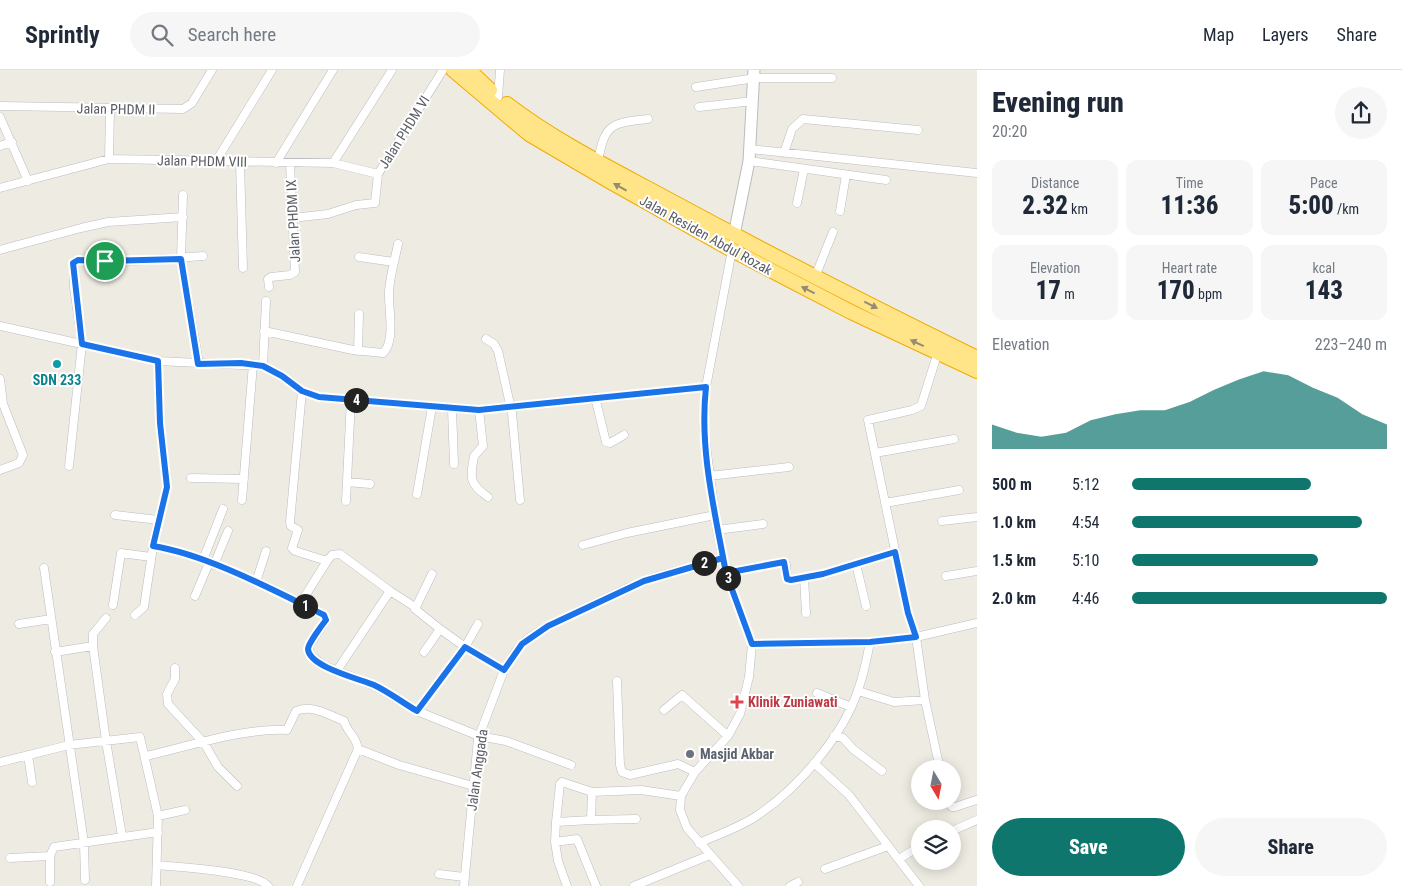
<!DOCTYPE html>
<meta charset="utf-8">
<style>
:root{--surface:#fff;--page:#f6f6f7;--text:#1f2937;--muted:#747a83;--line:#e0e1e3;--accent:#0f766e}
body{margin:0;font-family:"Roboto Condensed",sans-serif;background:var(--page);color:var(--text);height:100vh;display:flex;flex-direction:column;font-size:19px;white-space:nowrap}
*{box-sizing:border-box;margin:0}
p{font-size:16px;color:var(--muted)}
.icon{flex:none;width:28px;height:28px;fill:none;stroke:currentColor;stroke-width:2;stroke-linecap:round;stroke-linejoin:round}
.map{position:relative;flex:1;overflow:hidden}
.side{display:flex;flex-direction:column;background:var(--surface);width:425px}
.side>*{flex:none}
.needle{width:32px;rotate:170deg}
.tools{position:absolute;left:911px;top:690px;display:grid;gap:10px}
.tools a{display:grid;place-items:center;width:50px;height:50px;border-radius:50%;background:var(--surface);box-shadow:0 2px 12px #0003;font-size:25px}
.pin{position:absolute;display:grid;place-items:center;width:42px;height:42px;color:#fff;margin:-21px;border:2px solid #fff;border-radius:50%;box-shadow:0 1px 5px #0007}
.km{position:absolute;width:25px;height:25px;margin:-12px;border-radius:50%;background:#222;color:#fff;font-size:14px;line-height:25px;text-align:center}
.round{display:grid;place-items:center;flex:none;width:52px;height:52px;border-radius:26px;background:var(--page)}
.overview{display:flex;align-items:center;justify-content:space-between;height:85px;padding:0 15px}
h1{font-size:28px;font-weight:800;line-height:38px}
.stats{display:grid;grid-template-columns:repeat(3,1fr);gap:8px;height:85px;padding:5px 15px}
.stats div{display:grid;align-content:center;border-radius:12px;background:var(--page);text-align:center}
.stats b{font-size:25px;font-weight:800}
.stats small{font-size:14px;font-weight:400}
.stats p{font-size:14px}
.chart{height:140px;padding:10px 15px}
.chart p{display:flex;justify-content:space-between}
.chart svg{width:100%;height:90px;margin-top:5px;fill:var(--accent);opacity:.7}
.cta{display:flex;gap:10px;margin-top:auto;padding:10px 15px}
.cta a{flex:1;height:58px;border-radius:30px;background:var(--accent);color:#fff;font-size:20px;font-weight:800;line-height:58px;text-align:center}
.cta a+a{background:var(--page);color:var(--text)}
ul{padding:0 15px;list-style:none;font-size:16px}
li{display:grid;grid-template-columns:80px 60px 1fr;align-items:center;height:38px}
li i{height:12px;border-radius:6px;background:var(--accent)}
header{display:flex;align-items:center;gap:30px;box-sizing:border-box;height:70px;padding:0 25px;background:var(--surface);border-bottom:1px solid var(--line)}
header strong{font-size:24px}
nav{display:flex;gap:28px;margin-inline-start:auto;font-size:18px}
.search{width:350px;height:45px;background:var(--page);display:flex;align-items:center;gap:12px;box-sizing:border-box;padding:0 18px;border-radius:28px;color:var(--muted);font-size:19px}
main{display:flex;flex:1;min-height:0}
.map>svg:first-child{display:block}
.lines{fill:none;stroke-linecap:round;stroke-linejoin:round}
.street-casing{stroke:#babcc2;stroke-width:9}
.secondary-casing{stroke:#b8bbc2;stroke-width:13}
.highway-casing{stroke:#f0ab00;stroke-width:16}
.street{stroke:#fff;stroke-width:8}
.secondary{stroke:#fff;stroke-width:11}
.highway{stroke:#ffe488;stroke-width:14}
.oneway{fill:#948d71}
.route-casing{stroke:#fff;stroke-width:10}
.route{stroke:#1a73e8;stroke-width:6}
.culture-dot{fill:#0f9aa8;stroke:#fff;stroke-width:2}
.health-dot{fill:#e0444e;stroke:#fff;stroke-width:2}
.worship-dot{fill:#6b7280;stroke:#fff;stroke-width:2}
.labels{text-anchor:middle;stroke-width:4;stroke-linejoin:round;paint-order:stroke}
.street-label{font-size:14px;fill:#5a5e64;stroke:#fff}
.culture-label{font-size:14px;font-weight:bold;fill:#0d838f;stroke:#fff}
.health-label{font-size:14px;font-weight:bold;fill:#be3a42;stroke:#fff;text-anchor:start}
.worship-label{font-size:14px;font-weight:bold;fill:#5b616d;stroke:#fff;text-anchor:start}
</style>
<header>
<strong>Sprintly</strong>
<div class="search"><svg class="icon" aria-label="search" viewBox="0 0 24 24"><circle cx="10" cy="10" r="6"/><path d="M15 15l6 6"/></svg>Search here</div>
<nav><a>Map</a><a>Layers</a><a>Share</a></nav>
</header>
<main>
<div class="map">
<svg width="977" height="816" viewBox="0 0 977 816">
<rect width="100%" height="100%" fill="#eeece2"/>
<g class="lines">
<defs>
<path id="street" d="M696,17L755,8H832
M498,27L500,0
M0,36L183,39L192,33L212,0
M699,37L753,31
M0,47L28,111
M0,76L12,72
M750,79L977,103
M784,83L792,59L803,49L918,60
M109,89L110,40
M216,91L272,0
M598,91C605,53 612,53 648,49
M749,91L886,110
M240,93L243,198
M276,93L333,0
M333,93L392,0
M0,118L109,89L333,93L378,104
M183,125L181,189L199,294
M797,133L804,99
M840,141L846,105
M292,148L328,144L356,135L375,133L378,104L443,0
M0,180L81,158L108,152L183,147
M732,180L706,317L704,360L717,460L726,503L752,574L749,607L740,644L728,666L695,702L681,726L680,740L687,758L738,816
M359,187L394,192
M815,207L833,162
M269,217L268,209L271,207L290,205L295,202L290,93
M0,256L158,291L263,296L282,306L302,321L319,327L479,340L706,317
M264,261L353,280L383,283C396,271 388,238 389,221C390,206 395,189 398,174
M486,269L494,274L498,281L512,343L520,430
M358,281L359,244
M938,282L921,336L912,340L868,350L908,543L916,567L925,630L940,699
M263,296L266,231
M0,309L3,334L23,385L19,393L0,400
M595,327L606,372L610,373L624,365
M452,339L454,394
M479,340L483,376L474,386C470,408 469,414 488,427
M875,383L954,369
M69,396L82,274L74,217V192L77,190L135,191L203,186
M709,406L789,397
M191,408L244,409
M347,412L370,414
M417,424L432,337
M242,430L253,294
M346,431L351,329
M885,433L959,420
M115,445L159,450
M942,451L977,447
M717,460L763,454
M583,475L627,463L715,445
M153,476C208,485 273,520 324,545L326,550L309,576V584L325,596L375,616L417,641L479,666L506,671L571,695
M203,490L223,439
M327,491L332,485L340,484L390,521
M856,494L866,536
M214,495L228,461
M44,498L84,773L85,810
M726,503L783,492L786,494L787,509L791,510L823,504L895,482
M432,504L415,539L440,559
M946,506L977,501
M804,508L806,543
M256,512L266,481
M195,526L209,493
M300,534L327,491L295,481L292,478L298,460L291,456L290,452L302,321
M113,535L121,483L151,487
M135,545L144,537L154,470L167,417L160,353L158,291
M19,554L51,549
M752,574L870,572L916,567L977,553
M93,576V564L106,548
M55,582L93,576L106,671L122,766
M424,582L440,559L465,577L504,600
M175,598V609L167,624L168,634L204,673L218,697L237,716
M336,602L390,521L415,537
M617,611L620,695L622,702L630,705L678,694L695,702
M858,621L894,632L925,630
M817,623L851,637
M664,640L682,625L728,666
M417,641L465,577L478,554
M834,666L843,668L853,679L882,701
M28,685L32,712
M146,686C190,676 242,658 287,660L296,641C311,634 329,645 344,651C347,662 357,667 358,679L399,695L473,716
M1,692L69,675L140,667L158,746L156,816
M814,693L849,725L919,816
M592,722L591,750L636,749
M946,731L952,737H955L976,730
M158,746L185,740
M591,750L556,752L560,714L562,712L592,722L641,720L681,726
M952,761L977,750
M555,772L556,752
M699,773C719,764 741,757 758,745C798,718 843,666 858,620C864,604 867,588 870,572
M10,788L50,786
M899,789L920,776
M157,795C178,797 256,801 268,816
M825,799L888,776
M439,804L464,807
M50,812V786L54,777L158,762
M297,816L358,679
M464,816L478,669L504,600L516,581L528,568L548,556L627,518L658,506L723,489
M567,816L558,791L555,772L577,769L596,816
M634,816L710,785
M790,816L798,812"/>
<path id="secondary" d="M734,165L749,91L754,0"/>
<path id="highway" d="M453,0L529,64L609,111L732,180L851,242L977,301
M469,0L490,20
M507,34C558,73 616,101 673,132C773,186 875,238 977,288"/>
</defs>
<use href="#street" class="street-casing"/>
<use href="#secondary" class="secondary-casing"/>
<use href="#highway" class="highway-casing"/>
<use href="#street" class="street"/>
<use href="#secondary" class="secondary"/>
<use href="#highway" class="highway"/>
</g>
<defs><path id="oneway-solid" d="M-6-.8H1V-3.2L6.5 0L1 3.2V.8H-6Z" transform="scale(1.25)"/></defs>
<g class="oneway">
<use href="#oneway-solid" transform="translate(620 117) rotate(-151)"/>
<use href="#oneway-solid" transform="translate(808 220) rotate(-153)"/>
<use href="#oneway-solid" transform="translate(871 235) rotate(27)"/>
<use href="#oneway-solid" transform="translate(917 273) rotate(-155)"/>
</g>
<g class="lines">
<defs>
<path id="route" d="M105,191L78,190L73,193L82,274L158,291L160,353L167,417L153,476C208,485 273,520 324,545L326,550C322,555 308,574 308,579C309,597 360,609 374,615C389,622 403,633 417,641L465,577L504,600L522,574L548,556L644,511L723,488L726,503L784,492L787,509L791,510L823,504L895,482L908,543L916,567L870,572L752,574L726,503C715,442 699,380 706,317L479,340L319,327L302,321L282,306L263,296L241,293L198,294L181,189L105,191"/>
</defs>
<use href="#route" class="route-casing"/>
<use href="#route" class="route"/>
</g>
<circle class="culture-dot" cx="57" cy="294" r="5"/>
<path class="health-dot" d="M734.5 624.5h5v5h5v5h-5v5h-5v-5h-5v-5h5z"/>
<circle class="worship-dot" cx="690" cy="684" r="5"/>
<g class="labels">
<g class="street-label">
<text transform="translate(116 39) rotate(1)" y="5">Jalan PHDM II</text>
<text transform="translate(404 62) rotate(-58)" y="5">Jalan PHDM VI</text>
<text transform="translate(202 91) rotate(1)" y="5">Jalan PHDM VIII</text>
<text transform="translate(293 151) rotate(-93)" y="5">Jalan PHDM IX</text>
<text transform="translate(706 165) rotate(29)" y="5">Jalan Residen Abdul Rozak</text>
<text transform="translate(477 700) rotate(-82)" y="5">Jalan Anggada</text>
</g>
<g class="culture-label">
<text x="57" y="315">SDN 233</text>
</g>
<g class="health-label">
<text x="748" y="637">Klinik Zuniawati</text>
</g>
<g class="worship-label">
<text x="700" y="689">Masjid Akbar</text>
</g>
</g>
</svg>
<div class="tools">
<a><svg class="needle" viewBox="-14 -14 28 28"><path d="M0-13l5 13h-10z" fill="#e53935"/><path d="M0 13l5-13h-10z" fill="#747a83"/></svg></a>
<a><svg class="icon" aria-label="layers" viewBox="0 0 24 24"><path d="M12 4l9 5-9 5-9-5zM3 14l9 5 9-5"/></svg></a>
</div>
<div class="pin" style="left:105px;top:191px;background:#1e9e55"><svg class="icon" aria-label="arrive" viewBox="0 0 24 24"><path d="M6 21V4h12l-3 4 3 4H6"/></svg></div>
<b class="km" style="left:305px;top:536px">1</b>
<b class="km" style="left:704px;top:493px">2</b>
<b class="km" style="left:728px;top:508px">3</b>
<b class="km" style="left:356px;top:330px">4</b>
</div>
<section class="side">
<div class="overview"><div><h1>Evening run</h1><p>20:20</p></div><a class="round"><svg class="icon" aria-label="share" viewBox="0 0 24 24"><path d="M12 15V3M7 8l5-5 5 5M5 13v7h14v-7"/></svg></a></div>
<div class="stats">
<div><p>Distance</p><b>2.32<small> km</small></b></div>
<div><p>Time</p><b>11:36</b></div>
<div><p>Pace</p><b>5:00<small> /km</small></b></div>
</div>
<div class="stats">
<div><p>Elevation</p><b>17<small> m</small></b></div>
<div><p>Heart rate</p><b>170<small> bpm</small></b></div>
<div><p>kcal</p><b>143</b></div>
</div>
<div class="chart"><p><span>Elevation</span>223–240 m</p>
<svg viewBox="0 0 160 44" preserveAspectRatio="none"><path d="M0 44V32L10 36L20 38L30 36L40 30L50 27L60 25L70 25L80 21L90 15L100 10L110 6L120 8L130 14L140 19L150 27L160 32V44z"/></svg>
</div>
<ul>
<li><b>500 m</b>5:12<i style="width:70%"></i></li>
<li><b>1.0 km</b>4:54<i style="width:90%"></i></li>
<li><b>1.5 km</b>5:10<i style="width:73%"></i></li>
<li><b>2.0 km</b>4:46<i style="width:100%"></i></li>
</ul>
<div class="cta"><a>Save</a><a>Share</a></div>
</section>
</main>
